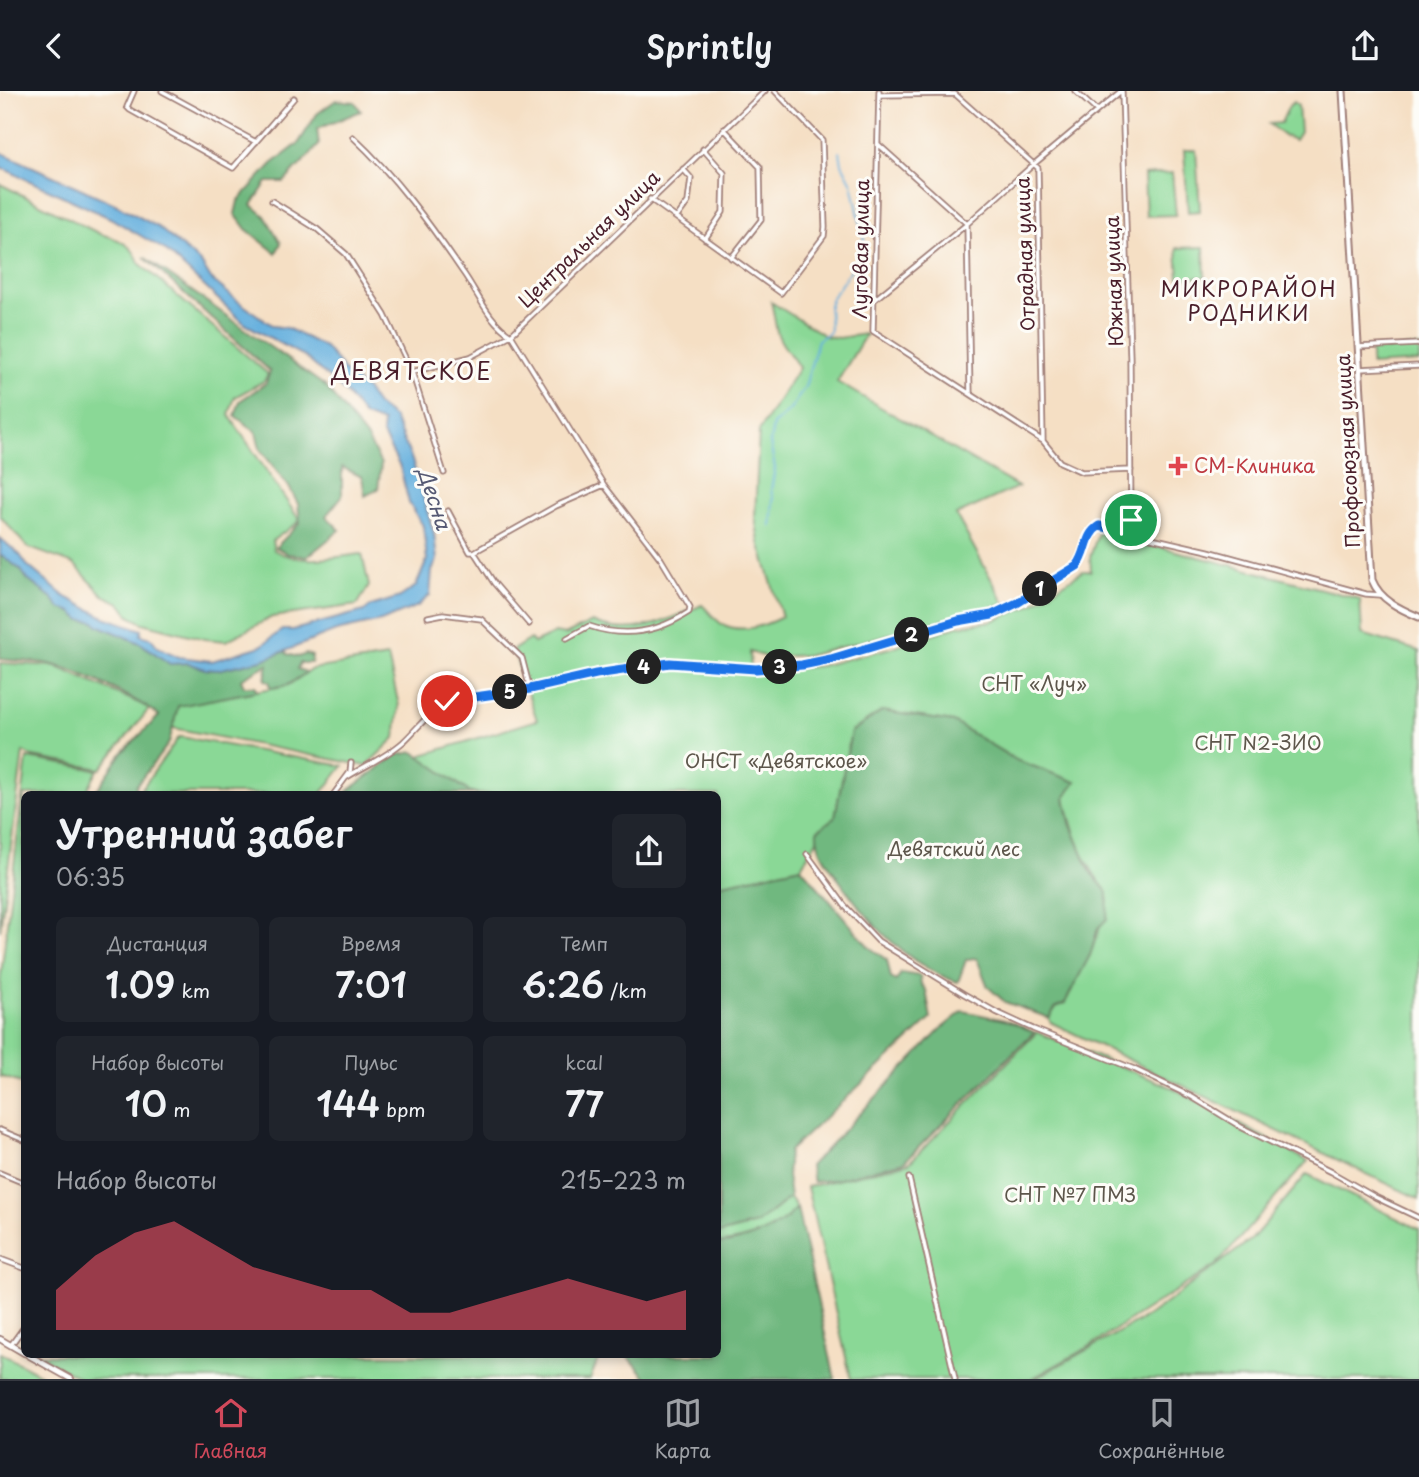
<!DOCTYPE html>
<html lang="ru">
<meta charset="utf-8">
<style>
:root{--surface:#171b24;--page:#20242c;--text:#f1f3f6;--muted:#9ea1a6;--line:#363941;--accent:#d1495b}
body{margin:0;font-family:"Playpen Sans",sans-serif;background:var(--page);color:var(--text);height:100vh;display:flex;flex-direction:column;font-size:26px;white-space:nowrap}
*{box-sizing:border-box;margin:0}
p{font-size:23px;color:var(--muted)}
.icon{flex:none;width:38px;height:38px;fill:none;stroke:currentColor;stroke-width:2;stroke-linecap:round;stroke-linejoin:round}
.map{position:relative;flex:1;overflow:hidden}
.sheet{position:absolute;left:21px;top:700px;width:700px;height:567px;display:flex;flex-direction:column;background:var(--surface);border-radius:10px;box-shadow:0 4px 10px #0003}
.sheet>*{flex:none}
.pin{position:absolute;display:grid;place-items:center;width:60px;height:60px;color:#fff;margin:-30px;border:4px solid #fff;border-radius:50%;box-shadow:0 2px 7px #0007}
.km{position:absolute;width:35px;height:35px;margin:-18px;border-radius:50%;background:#222;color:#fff;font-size:19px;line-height:35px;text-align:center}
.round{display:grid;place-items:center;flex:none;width:74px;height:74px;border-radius:10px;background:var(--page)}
.head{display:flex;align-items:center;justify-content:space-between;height:119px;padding:0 35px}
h1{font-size:38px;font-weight:600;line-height:52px}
.figures{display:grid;grid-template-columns:repeat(3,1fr);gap:10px;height:119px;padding:7px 35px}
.figures div{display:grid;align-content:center;border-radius:10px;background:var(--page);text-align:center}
.figures b{font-size:35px;font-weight:600}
.figures small{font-size:19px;font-weight:400}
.figures p{font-size:19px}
.chart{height:196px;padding:14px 35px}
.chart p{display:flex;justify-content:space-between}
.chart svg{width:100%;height:126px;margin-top:7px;fill:var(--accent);opacity:.7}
header{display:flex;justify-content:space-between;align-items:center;height:91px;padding:0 35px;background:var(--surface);font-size:32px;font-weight:600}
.dock{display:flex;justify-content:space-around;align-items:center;height:98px;border-top:2px solid var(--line);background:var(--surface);font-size:19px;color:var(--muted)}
.dock a{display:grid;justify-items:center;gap:4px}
.dock .current{color:var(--accent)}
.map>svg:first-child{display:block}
.green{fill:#8ad896;stroke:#6a7c60;stroke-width:2}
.forest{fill:#6fb87f;stroke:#5c6c55;stroke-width:2}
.water{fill:#66b0de;stroke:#586884;stroke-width:2}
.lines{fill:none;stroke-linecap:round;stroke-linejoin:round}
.stream{stroke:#66b0de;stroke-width:2}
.minor-casing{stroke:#a07f78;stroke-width:7}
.tertiary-casing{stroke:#a07f78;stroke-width:8}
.secondary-casing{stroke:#a07f78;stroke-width:9}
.minor{stroke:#fff;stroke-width:3.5}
.tertiary{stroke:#fff;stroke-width:4.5}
.secondary{stroke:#fff;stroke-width:5}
.route-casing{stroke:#fff;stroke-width:14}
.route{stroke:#1a73e8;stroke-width:9}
.health-dot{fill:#e0444e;stroke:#fdfcf7;stroke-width:2.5}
.labels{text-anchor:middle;stroke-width:6;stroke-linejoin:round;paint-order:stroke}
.street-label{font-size:19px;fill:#4a1f2b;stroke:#fdfcf7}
.health-label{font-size:19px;fill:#be3a42;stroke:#fdfcf7;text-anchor:start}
.park-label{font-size:19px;fill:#5d564b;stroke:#fdfcf7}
.neighbourhood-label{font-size:21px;letter-spacing:2px;fill:#4a1f2b;stroke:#fdfcf7}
.water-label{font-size:21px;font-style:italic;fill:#555973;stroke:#fdfcf7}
.quarter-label{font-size:23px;letter-spacing:2px;fill:#4a1f2b;stroke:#fdfcf7}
</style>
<header><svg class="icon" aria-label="back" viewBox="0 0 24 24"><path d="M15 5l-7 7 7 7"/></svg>Sprintly<svg class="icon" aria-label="share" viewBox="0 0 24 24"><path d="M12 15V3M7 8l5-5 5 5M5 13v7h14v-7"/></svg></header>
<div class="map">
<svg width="1419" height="1288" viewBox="0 0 1419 1288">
<rect width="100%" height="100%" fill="#fdfcf7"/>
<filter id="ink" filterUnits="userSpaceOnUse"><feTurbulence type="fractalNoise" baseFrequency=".0143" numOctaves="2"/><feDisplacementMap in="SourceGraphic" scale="14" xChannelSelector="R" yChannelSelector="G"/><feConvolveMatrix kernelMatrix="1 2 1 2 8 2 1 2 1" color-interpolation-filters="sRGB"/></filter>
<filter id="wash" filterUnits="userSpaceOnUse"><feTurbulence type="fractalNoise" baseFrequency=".00686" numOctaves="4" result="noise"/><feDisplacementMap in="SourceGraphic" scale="28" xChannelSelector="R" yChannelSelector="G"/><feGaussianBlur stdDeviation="1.57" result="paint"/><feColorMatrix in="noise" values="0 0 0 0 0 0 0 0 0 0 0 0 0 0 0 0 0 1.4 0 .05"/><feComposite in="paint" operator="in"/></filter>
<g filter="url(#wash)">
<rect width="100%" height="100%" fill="#f5dfc4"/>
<path class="green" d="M1294,11L1298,15L1300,41L1295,49L1284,45L1269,33L1281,32L1289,15Z
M1184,59H1196L1200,120L1188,121Z
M1172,82L1176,124L1146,125L1144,84Z
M0,93L100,143C117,147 134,154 139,172L268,283L264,290L235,306L229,324L300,430L272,450L274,459C301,475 332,466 362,463L369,495L357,514L272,526L226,550L205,548L143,532L131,526L120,512L103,504L74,473L27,456L0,425Z
M1204,156L1205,186L1179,187L1177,157Z
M771,211L825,245L838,247L866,243L837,291L1018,396L956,424L1005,513L810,564L766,566L750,561L751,581L820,575L890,557L957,535L992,530L1029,515L1083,480H1091L1090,466L1099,440L1360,508L1362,543L1419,560V1108L1050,931L1049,927L1090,864L1107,815L1108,802C1085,775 1072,741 1065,707L1075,691L1016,669L953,631L882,620L851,641L835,726L817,740V749L801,776L718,794V704L478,703L468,700L419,665L537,629L513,559L530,548L534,552L555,542L565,544L592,531C630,548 667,530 702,514C708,519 715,529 722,533C742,543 764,535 782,526L759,451L755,426L759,340L799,277C793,265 783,257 778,244C775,235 774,221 771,211Z
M1419,256V271L1371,274V259Z
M388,566L399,615L395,647L366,675L173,637L177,615L288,594L312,578Z
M0,572L55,575L150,617L101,678L33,666L23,661L0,840Z
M179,646H181L343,675L321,703H142L141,699Z
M27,667L98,679L85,703L24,704V993L0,985V892Z
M1037,941L1173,997L1308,1070L1216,1174L1090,1255L1031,1288H851L807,1096L909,1072Z
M1307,1083L1419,1138V1288H1034L1150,1224L1252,1148Z
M790,1106L797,1117C775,1141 748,1149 718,1153V1143L756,1133Z
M0,1262L48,1288H0Z
M38,1264H600L590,1288H82Z"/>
<path class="forest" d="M336,9L355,11L361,20L317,38L319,54L284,91H267L252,114L265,125L281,152L276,162L246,138L235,123L238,110L272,73L298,53L317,23Z
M144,166L325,295L368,349L381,373L378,398L365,405L362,386L342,376V405L326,425L340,439L307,466L288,463L276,456L300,432L298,413L289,396L260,358L256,341L235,325L240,310L266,292L270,280Z
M0,463L21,479L28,489L52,507L60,517L72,521L81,529L93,530L100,535L140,552L170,573L188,572L205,578L217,579L262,569L286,560L287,563L298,566L306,563L312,565L311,572H300L297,578L307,581L288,594L271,597L269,590L265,589L268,573L241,588L244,595H256L257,600L178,615L169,652L136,695L137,703H94L123,661L159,625C136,607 74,576 44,572C30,570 15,570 0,568Z
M882,620L953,631L1016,669L1076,691L1065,707L1070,732L1090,780L1108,802L1107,828L1098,837L1090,864L1065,912L1056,916L1049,927L1005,911L988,896L977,868L973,867L966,869L958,891C907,875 869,831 839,789C829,773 816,760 817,740L835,726L851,641Z
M414,661L468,700L478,703H344L397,664Z
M801,776L869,856L887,869L891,887L896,890L901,882L920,885L921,893L926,899L931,928L789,1060L787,1085L790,1106L756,1133L718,1143V794Z
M963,920L1009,930L1034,941L904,1071L839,1088L813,1091L810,1075L942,937Z
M797,1117L835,1288H648L627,1264H718V1153C748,1149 775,1141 797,1117Z"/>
<path class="water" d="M0,61L115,113L158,136L201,172L211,188L239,211L273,235L287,237L325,256L348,284L365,297L377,314L394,327L412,369L434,442L437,469L432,480L430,504L418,515L381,530L336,540L262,569L217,579L205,578L188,572L170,573L140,552L100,535L93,530L81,529L72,521L60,517L52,507L28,489L21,479L0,463V447L20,464L27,474L64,505L104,526L142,539L141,544L151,547L158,556L179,566L212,570L261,555L282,539H293L364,520L371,515L400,506L416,495L427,469L423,435L409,412L400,376L382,342L383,332L364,325L345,301L305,266L245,233L165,159L110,127L0,76Z"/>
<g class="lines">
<path class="stream" d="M771,436L773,408L771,399L775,377L770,352L773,334L790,319L805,296L818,249L830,241L829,215L831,208L863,161L864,149L852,92L842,73L840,61"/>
</g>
</g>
<g filter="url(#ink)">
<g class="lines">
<defs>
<path id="minor" d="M134,0L127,16L130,19L233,77L294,7
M162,0L256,51
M879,0L873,240L1043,350L1060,371L1082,381L1131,379
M1075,0L1097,20
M1122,0L1130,266L1131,441
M880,4L955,3L1038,77L1043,350
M724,38L760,76L761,129L731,167
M353,46C395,85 430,133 462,180C478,202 488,230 511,244L604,394L556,415L474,461L494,492L529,533
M878,53L967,133L970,302
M703,58L724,82L723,121L705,148
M650,108L781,202L824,145L825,136L822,49L775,0
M272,110L317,138L346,163L385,224L412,281L444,382
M677,126L688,111L691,87L683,78
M874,209L967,133L1034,73L1121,0
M1358,256L1419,253
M1359,278L1419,275
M412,281L470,266L511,244L765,0
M448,420L470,461H474
M428,526L443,523L481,528L522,567L530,598
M567,547L589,535C624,547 657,542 689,521L690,516L661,468L604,394
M347,686C366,674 386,666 403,651C418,637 429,621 447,610L530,598L596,583L670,572L756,578L802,574L831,568L958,530L992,524L1017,512L1077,475C1088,463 1084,444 1099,435L1208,460L1366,503L1380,504
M333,704L350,681L351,672
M807,763L845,815L878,850L964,903L996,921L1033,938L1134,978L1192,1006L1241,1036L1331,1081L1375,1106L1419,1127
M0,1039L24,1049
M0,1082L24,1092
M909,1087L955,1288
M0,1168L24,1177
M11,1254L24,1236"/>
<path id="tertiary" d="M0,1248L24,1262
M28,1264L71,1288"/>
<path id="secondary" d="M1343,0L1372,489C1380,509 1400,518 1419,526"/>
</defs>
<use href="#minor" class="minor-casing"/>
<use href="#tertiary" class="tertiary-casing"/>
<use href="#secondary" class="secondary-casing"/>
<use href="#minor" class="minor"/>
<use href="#tertiary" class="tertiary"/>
<use href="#secondary" class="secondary"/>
</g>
</g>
<g class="lines" filter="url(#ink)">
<defs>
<path id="route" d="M447,610L530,598L596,583L670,572L756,578L802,574L831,568L958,530L992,524L1017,512L1077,475C1088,462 1084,444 1099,435L1131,441V429"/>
</defs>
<use href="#route" class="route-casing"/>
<use href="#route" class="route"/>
</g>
<path class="health-dot" d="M1174.5 364.5h7v7h7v7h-7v7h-7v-7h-7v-7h7z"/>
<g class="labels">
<g class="street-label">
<text transform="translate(589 148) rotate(-44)" y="7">Центральная улица</text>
<text transform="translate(861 158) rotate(-89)" y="7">Луговая улица</text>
<text transform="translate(1025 163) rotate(-92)" y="7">Отрадная улица</text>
<text transform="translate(1114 190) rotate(-92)" y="7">Южная улица</text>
<text transform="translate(1348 360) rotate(-93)" y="7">Профсоюзная улица</text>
</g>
<g class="health-label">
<text x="1194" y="382">СМ-Клиника</text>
</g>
<g class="park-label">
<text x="1034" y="600">СНТ «Луч»</text>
<text x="1258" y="659">СНТ N2-ЗИО</text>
<text x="776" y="677">ОНСТ «Девятское»</text>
<text x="954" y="765">Девятский лес</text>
<text x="1070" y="1111">СНТ №7 ПМЗ</text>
</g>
<g class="neighbourhood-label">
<text x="1249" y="206">МИКРОРАЙОН<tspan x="1249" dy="24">РОДНИКИ</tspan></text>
</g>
<g class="water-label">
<text transform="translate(434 408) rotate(72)" y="7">Десна</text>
</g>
<g class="quarter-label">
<text x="412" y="289">ДЕВЯТСКОЕ</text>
</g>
</g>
</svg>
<div class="pin" style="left:1131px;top:429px;background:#1e9e55"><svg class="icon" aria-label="arrive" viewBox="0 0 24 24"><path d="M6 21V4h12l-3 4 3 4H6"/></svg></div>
<div class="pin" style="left:447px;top:610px;background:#d93025"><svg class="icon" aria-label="check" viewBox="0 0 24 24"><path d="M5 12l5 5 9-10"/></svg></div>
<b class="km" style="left:1040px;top:498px">1</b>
<b class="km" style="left:912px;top:544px">2</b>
<b class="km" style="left:780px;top:576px">3</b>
<b class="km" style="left:644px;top:576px">4</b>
<b class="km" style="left:510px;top:601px">5</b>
<section class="sheet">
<div class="head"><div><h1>Утренний забег</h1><p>06:35</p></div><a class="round"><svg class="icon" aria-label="share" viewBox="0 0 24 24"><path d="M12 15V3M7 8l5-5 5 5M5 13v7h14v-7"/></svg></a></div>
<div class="figures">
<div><p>Дистанция</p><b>1.09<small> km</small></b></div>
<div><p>Время</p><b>7:01</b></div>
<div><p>Темп</p><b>6:26<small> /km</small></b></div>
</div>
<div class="figures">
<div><p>Набор высоты</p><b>10<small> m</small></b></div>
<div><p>Пульс</p><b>144<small> bpm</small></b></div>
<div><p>kcal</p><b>77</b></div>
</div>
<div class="chart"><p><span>Набор высоты</span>215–223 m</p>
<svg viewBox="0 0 160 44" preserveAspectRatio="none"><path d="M0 44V30L10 18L20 10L30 6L40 14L50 22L60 26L70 30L80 30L90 38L100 38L110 34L120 30L130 26L140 30L150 34L160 30V44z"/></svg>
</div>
</section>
</div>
<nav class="dock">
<a class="current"><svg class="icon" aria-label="home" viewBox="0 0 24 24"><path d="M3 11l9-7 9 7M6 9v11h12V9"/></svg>Главная</a>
<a><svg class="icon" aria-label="map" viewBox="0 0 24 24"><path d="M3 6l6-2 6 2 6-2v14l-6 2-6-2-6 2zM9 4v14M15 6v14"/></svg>Карта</a>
<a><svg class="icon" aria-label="saved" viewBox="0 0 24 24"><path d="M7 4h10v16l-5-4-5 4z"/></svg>Сохранённые</a>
</nav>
